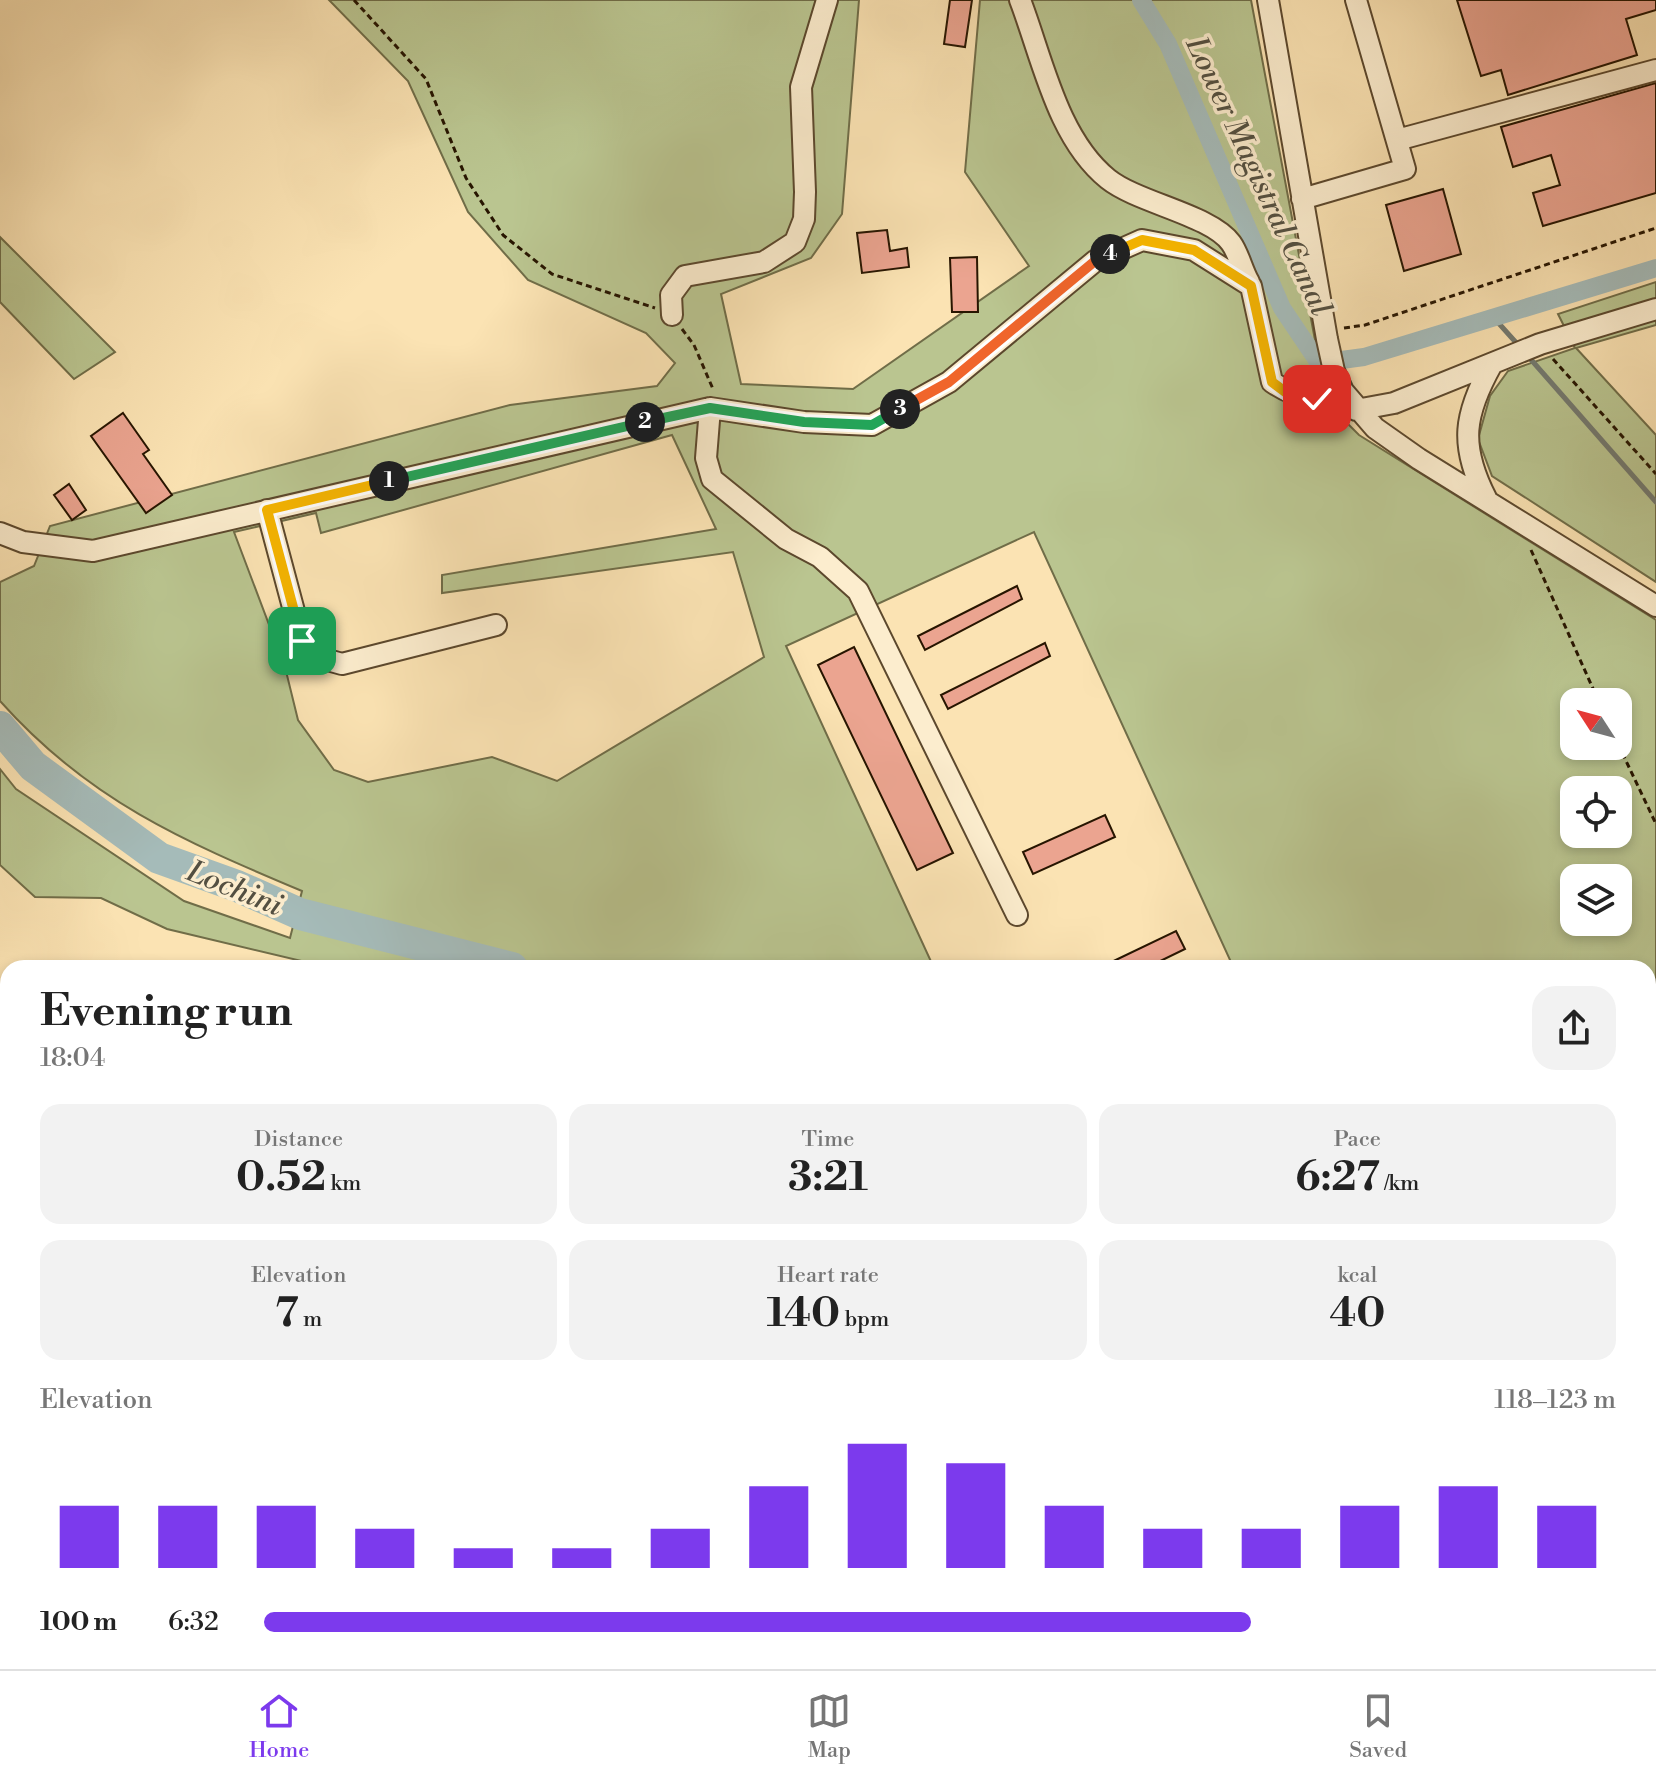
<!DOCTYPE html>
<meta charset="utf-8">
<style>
:root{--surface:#fff;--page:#f2f2f2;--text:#222;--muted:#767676;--line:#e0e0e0;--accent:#7c3aed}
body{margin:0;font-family:"Libre Bodoni",serif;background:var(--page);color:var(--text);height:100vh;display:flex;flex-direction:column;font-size:30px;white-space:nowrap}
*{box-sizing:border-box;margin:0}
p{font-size:26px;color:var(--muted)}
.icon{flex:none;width:44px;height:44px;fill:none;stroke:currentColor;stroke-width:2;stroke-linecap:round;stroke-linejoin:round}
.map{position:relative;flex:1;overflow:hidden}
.drawer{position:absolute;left:0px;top:960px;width:1656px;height:710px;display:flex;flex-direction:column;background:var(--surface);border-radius:24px 24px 0 0;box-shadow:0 4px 12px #0003}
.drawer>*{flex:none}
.needle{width:52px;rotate:306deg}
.fabs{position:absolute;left:1560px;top:688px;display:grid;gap:16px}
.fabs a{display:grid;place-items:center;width:72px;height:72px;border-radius:16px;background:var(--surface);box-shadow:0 4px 12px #0003;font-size:40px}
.pin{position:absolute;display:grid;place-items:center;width:68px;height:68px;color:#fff;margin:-34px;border-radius:16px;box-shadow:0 4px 12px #0006}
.km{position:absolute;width:40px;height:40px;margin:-20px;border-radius:50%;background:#222;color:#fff;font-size:22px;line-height:40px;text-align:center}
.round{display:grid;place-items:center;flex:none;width:84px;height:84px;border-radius:24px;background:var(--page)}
.headline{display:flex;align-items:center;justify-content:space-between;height:136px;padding:0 40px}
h1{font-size:44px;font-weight:700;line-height:60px}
.stats{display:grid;grid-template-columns:repeat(3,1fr);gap:12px;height:136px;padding:8px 40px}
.stats div{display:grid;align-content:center;border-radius:20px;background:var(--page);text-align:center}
.stats b{font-size:40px;font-weight:700}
.stats small{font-size:22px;font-weight:400}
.stats p{font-size:22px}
.chart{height:224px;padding:16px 40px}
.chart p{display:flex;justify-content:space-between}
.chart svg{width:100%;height:144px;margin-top:8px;stroke:var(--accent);stroke-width:6}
ul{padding:0 40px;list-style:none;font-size:26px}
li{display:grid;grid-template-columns:128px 96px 1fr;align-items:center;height:60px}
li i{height:20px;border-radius:10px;background:var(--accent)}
.menu{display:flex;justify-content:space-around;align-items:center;height:112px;border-top:2px solid var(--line);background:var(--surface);font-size:22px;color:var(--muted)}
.menu a{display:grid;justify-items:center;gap:4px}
.menu .on{color:var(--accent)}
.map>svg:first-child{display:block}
.green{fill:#bac590;stroke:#706d48;stroke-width:2;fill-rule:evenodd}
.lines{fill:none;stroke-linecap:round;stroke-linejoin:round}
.stream{stroke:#73796f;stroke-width:5}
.canal{stroke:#a5bbb9;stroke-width:18}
.river{stroke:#a5bbb9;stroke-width:32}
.building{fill:#eba490;stroke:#271500;stroke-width:2}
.minor-casing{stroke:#5c482d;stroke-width:24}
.path{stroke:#271500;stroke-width:3;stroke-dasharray:6 4;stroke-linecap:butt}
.minor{stroke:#fcedce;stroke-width:20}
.split-1-casing{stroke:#fff;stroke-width:16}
.split-2-casing{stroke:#fff;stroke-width:16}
.split-3-casing{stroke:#fff;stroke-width:16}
.split-4-casing{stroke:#fff;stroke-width:16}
.split-5-casing{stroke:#fff;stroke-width:16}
.split-1{stroke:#f5b400;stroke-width:10}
.split-2{stroke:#22a559;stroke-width:10}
.split-3{stroke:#22a559;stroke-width:10}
.split-4{stroke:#f0652b;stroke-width:10}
.split-5{stroke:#f5b400;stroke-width:10}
.labels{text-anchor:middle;stroke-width:7;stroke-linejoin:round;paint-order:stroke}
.water-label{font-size:30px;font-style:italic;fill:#534f41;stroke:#fcedce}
</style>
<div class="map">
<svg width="1656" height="1669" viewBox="0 0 1656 1669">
<rect width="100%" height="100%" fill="#fbe3b3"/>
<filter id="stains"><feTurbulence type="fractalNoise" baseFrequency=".0025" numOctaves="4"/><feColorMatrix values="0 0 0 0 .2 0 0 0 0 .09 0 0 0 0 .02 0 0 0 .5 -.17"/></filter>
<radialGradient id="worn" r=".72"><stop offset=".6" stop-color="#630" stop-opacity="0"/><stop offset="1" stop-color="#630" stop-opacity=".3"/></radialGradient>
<path class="green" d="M329,0H859L842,214L811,258L721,294L741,384L853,389L1029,266L965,172L980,0H1251L1315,340L1336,412L1359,435L1656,620V1669H1499L1501,1662H1648V968H1219L1231,962L1034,532L786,646L934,968H331L167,929L101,898L35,897L0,865V769L16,789L184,901L290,938L302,891C183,841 88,800 0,701V582L34,566L50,526L510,405L657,386L675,363L646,333L528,280L468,212L408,81ZM672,435L716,529L442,575V593L733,552L764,657L557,781L492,757L368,782L334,770L298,720L285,667L234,532L316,513L321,533ZM1574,702H1618V746H1574ZM1574,790H1618V834H1574ZM1574,878H1618V922H1574Z
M0,237L115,352L74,379L0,302Z
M1656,282V325L1576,348L1656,435V582L1492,476L1478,439L1490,396L1508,371L1575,348L1558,314Z
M0,1123L8,1131V1237L0,1245Z
M328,1662H601L625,1669H322Z
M916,1662H1157L1152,1669H915Z"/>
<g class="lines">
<path class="stream" d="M1494,318L1520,347
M1527,355L1656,502"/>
<path class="canal" d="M1141,0L1168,44L1282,308L1319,363L1364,357L1656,268"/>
<path class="river" d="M0,727L33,766L159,858L237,886L300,914L512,968
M1065,1669V1662"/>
</g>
<path class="building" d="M950,0H972L965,47L944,44Z
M1457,0H1656V10L1626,19L1637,55L1508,95L1501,70L1481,76Z
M1656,83V193L1543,226L1533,193L1560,185L1551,155L1513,167L1501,127Z
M1443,189L1461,254L1404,271L1386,205Z
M887,230L890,251L907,248L909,267L862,273L857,233Z
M977,257L978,312H952L950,258Z
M123,413L149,450L143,454L172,495L146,513L91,436Z
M69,484L86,510L72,520L54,495Z
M1017,586L1022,599L925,650L918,636Z
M1045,643L1050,656L948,709L941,695Z
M854,647L953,853L917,870L818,665Z
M1105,815L1115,837L1033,874L1023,852Z
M1176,931L1185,949L1146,968H1099Z"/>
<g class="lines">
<defs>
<path id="minor" d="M1020,0C1042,57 1057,138 1108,179C1138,203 1211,215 1231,243C1239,254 1242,270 1249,282
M1268,0L1327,339L1334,371L1343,391L1375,428L1419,459L1656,606
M1397,140L1656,70
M1302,199L1405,169L1356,0
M672,315L671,295L685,276L764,262L795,242L804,219L805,192L801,87L827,0
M710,408L706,458L712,479L786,539L820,557L858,591L1017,915
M1356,410L1394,403L1540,344L1656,309
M1486,498C1459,445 1464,414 1492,364
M267,510L302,641L324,659L342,664L496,625
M0,533L23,542L93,551L710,408L804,422L872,425L949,382L1095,261L1142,240L1194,250L1251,286L1272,382C1296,399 1315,399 1343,391"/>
</defs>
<use href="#minor" class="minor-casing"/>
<path class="path" d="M354,0L426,79L466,178L503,235L552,274L655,308
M1344,328L1365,325L1656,228
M682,329L694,345L713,389
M1553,359L1656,474
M1531,550L1599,702
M1618,744L1656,824"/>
<use href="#minor" class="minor"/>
</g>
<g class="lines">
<defs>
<path id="split-1" d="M302,641L267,510L389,481"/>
<path id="split-2" d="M389,481L645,422"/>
<path id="split-3" d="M645,422L710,408L804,422L872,425L900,409"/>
<path id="split-4" d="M900,409L949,382L1095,261L1110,254"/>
<path id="split-5" d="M1110,254L1142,240L1194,250L1251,286L1272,382L1288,394L1317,399"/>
</defs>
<use href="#split-1" class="split-1-casing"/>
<use href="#split-2" class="split-2-casing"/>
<use href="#split-3" class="split-3-casing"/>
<use href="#split-4" class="split-4-casing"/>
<use href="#split-5" class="split-5-casing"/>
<use href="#split-1" class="split-1"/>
<use href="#split-2" class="split-2"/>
<use href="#split-3" class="split-3"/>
<use href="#split-4" class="split-4"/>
<use href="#split-5" class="split-5"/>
</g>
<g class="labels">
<g class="water-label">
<text transform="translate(1259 176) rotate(65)" y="10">Lower Magistral Canal</text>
<text transform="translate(235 888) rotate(22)" y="10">Lochini</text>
</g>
</g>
<rect width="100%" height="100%" filter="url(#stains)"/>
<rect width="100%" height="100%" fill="url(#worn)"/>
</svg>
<div class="fabs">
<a><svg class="needle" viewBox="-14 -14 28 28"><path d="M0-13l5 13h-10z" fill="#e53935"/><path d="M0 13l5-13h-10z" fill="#767676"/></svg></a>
<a><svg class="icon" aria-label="locate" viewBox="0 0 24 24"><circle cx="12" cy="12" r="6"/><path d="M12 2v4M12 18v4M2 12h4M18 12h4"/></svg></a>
<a><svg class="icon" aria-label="layers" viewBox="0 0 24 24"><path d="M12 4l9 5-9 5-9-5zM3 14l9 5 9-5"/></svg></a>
</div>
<div class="pin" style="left:302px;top:641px;background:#1e9e55"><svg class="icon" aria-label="arrive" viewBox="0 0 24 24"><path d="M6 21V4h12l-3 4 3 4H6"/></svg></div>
<div class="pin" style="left:1317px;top:399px;background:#d93025"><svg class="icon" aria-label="check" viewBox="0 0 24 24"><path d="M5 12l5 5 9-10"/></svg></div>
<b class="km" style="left:389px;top:481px">1</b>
<b class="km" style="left:645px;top:422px">2</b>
<b class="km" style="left:900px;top:409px">3</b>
<b class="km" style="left:1110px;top:254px">4</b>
<section class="drawer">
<div class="headline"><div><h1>Evening run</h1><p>18:04</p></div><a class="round"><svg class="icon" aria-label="share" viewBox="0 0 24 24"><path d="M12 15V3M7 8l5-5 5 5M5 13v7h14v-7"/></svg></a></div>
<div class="stats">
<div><p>Distance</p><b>0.52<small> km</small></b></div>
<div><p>Time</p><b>3:21</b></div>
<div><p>Pace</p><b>6:27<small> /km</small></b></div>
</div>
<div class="stats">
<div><p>Elevation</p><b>7<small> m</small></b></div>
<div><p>Heart rate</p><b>140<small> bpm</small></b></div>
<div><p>kcal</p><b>40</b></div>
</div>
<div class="chart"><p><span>Elevation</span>118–123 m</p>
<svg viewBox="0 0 160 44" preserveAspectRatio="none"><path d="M5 44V25M15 44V25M25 44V25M35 44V32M45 44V38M55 44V38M65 44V32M75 44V19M85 44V6M95 44V12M105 44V25M115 44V32M125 44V32M135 44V25M145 44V19M155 44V25"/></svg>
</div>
<ul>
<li><b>100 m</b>6:32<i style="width:73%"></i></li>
</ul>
</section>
</div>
<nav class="menu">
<a class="on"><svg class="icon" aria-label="home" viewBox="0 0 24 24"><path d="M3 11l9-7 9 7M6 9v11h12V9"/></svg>Home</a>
<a><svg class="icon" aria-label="map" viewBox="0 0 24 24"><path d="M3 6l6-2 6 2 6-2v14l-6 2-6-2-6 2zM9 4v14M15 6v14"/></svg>Map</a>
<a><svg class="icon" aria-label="saved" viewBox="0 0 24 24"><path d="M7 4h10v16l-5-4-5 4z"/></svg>Saved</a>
</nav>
